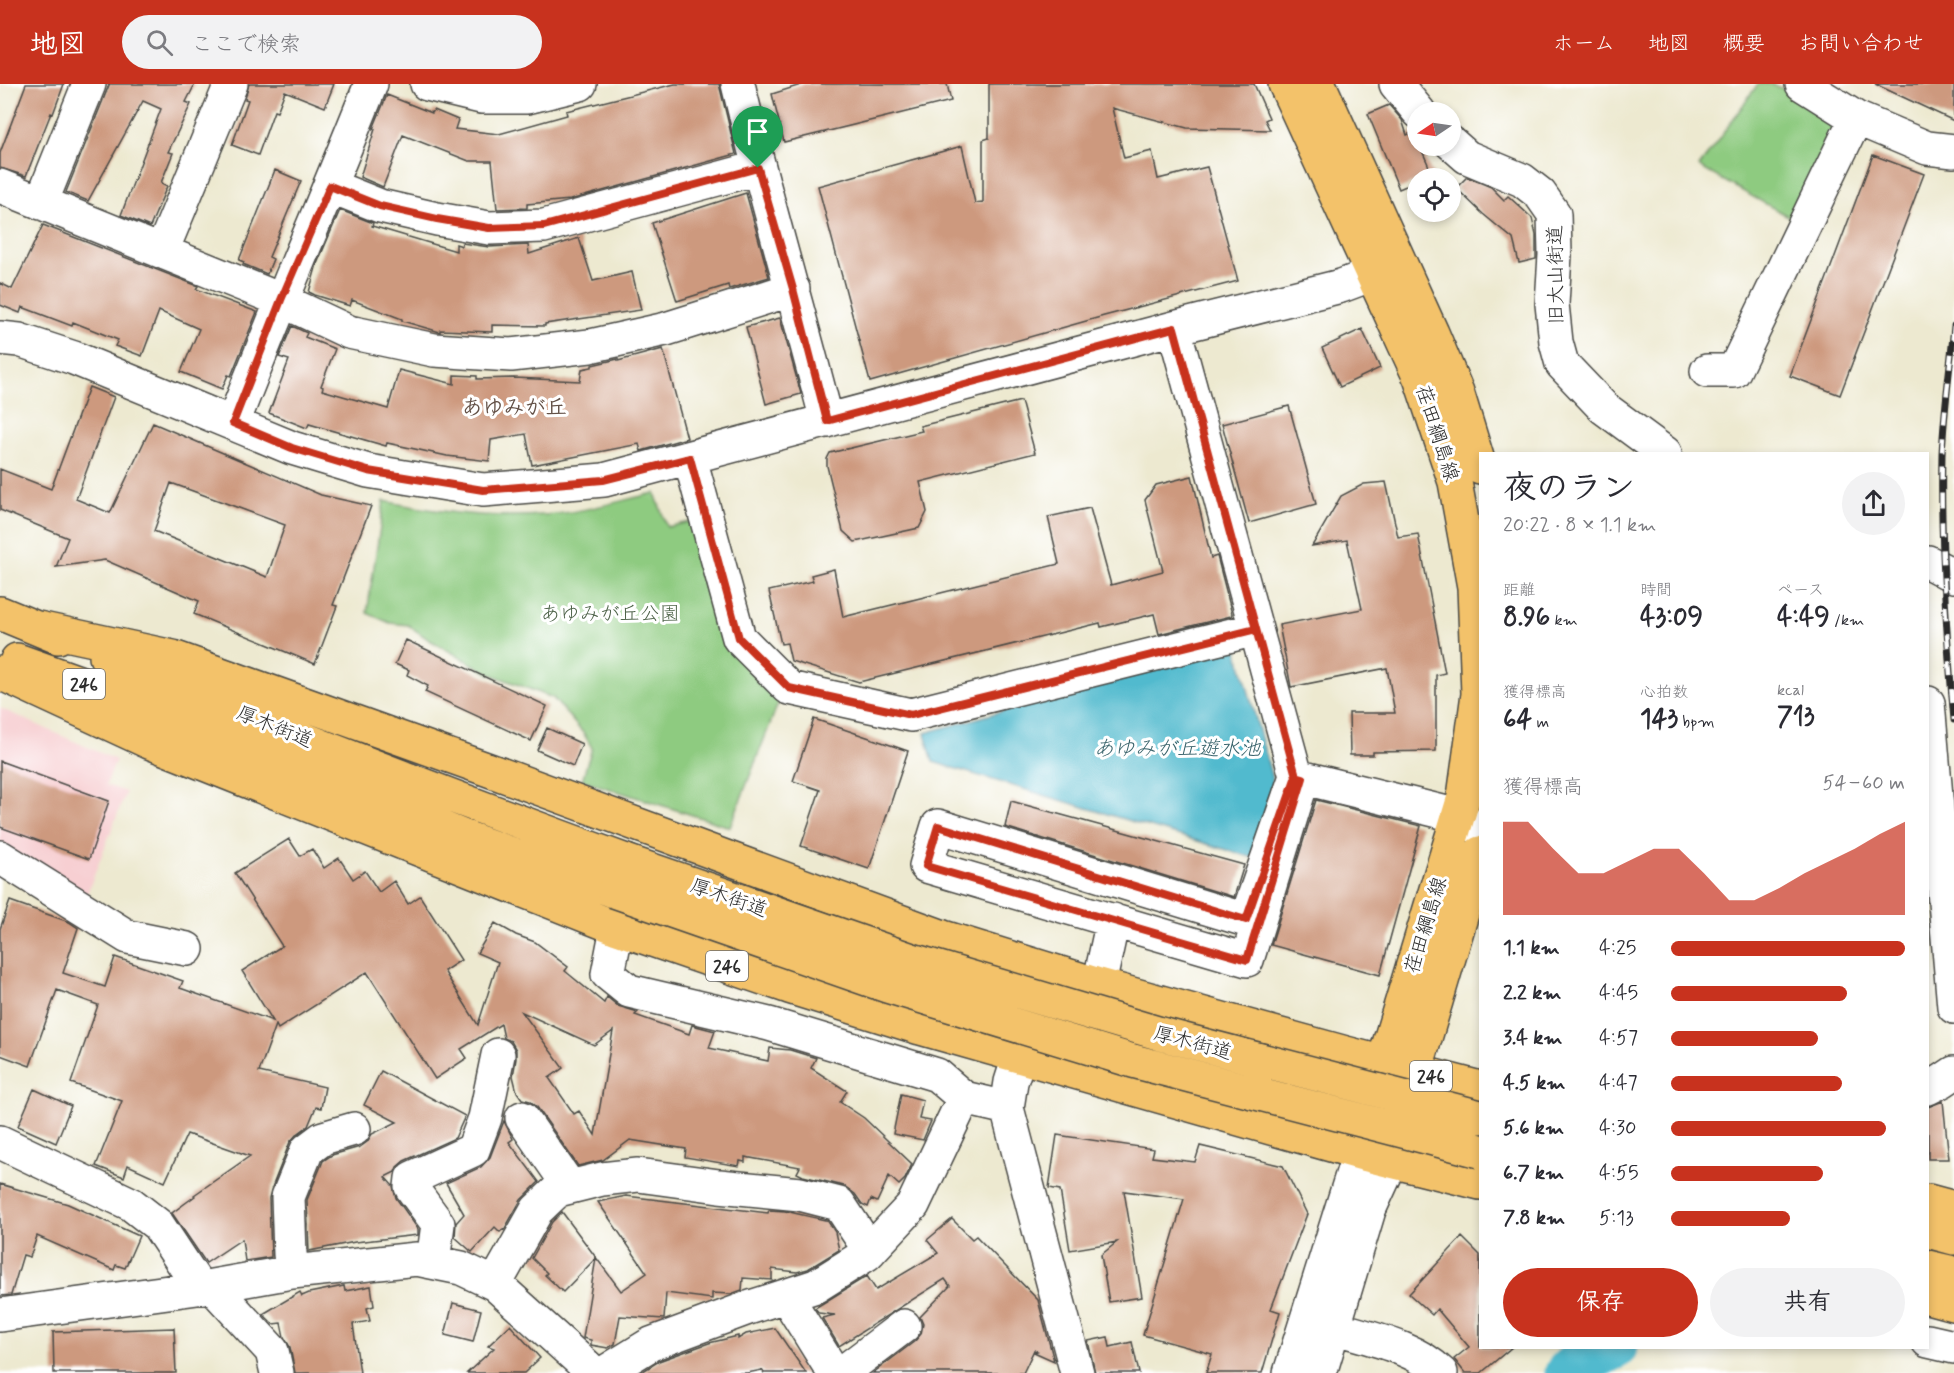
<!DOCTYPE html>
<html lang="ja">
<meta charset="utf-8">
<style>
:root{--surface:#fff;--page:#f2f2f3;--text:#2b2b33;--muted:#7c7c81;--accent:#c8321e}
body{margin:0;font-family:Mynerve,"Klee One",sans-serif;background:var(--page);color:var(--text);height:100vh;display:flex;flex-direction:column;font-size:22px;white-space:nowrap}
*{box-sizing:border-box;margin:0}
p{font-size:20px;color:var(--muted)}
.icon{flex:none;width:33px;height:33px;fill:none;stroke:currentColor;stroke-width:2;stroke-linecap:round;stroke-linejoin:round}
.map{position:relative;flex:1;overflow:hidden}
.drawer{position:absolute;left:1479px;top:368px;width:450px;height:897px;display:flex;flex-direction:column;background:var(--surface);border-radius:0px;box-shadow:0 3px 9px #0003}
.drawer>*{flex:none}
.needle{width:39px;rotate:257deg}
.tools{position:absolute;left:1407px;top:18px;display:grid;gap:12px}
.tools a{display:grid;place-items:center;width:54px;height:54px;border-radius:50%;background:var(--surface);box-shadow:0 3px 9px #0003;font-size:30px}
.pin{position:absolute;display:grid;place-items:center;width:51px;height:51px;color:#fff;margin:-62px -26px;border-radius:50% 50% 50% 0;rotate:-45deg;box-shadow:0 0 6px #0007}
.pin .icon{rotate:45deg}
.round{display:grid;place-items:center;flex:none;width:63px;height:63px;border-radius:32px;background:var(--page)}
.overview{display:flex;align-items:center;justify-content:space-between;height:102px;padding:0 24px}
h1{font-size:33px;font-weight:700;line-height:45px}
.metrics{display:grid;grid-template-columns:repeat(3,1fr);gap:9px;height:102px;padding:6px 24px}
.metrics div{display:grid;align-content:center}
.metrics b{font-size:26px;font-weight:700}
.metrics small{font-size:16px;font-weight:400}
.metrics p{font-size:16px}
.chart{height:168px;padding:12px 24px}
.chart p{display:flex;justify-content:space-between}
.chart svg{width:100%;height:108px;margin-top:6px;fill:var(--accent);opacity:.7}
.action{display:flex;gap:12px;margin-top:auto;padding:12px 24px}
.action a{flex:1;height:69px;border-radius:36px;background:var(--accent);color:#fff;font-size:24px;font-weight:700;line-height:69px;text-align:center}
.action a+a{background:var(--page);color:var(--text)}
ul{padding:0 24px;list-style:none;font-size:20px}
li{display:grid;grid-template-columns:96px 72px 1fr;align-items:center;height:45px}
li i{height:15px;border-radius:8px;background:var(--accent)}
header{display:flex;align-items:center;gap:36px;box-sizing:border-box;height:84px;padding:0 30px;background:var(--accent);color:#fff}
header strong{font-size:28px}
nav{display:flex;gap:33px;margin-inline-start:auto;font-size:21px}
.search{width:420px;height:54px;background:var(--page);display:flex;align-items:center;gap:15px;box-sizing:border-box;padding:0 21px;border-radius:33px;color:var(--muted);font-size:22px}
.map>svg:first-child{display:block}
.built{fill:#f7cfd2}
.green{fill:#8ecb80;stroke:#5c7b56;stroke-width:1.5}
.water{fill:#51bace;stroke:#3e727c;stroke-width:1.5}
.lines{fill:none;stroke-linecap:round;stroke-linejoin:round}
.river{stroke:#51bace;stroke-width:45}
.building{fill:#cd997e;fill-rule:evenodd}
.minor-casing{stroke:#484844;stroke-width:36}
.major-casing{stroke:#484844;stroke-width:36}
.highway-casing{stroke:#484844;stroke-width:36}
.minor{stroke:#fff;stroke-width:33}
.major{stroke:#f3c26a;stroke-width:33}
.highway{stroke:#f3c26a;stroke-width:33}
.rail-casing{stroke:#2b2b2b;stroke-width:7}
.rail{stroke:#fff;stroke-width:4.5;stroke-dasharray:14;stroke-linecap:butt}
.highway-bridge-casing{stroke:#484844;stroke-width:36;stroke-linecap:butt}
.highway-bridge{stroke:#f3c26a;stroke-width:33}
.route-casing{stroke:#fff;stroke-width:12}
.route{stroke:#c8321e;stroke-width:8}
.labels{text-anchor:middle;stroke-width:6;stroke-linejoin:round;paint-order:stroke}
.shield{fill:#fff;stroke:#6b6b6b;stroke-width:1.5}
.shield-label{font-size:18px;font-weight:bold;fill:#2b2b2b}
.street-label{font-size:20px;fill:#2b2b2b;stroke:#fff}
.park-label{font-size:20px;fill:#4e6349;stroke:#fff}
.neighbourhood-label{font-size:21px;font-weight:bold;fill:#645248;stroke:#fff}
.water-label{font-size:21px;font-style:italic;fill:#3a646c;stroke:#fff}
</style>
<header>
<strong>地図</strong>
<div class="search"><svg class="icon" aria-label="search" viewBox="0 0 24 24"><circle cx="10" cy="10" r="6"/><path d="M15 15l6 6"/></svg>ここで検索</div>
<nav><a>ホーム</a><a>地図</a><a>概要</a><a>お問い合わせ</a></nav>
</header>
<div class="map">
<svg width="1954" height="1289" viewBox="0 0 1954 1289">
<rect width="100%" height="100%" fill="#fff"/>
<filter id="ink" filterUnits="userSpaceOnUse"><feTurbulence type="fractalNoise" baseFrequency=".0167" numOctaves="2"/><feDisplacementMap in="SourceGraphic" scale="12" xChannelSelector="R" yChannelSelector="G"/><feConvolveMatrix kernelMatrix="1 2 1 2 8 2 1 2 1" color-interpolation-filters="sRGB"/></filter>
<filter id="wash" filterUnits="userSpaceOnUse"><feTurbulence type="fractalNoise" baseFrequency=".008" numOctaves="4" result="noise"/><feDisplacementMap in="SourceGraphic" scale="24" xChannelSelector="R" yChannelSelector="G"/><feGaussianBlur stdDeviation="1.35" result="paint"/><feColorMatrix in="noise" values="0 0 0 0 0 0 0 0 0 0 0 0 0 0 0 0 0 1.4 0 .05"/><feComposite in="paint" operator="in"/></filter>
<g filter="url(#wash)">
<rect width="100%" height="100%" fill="#ede9d0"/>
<path class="built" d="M0,624L116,676L106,701L126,708L85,815L0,765Z"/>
<path class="green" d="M1758,0H1773L1831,28L1837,46L1793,135L1699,83Z
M655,409L667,443L694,437L728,564L779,617L730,743L582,696L592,664L584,650L553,614L490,590L428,555L408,541L390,539L367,529L384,417C436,428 490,435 543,431C581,429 618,417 655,409Z"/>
<path class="water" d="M1236,561L1273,698L1254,774L933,678L925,649Z"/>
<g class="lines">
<path class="river" d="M1567,1289L1573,1283L1615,1263"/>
</g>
<g id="blocks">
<path class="building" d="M26,0H64L53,30L51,29L26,92L0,84V69Z
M107,0H195L186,18L191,20L168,68L173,69L161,99L167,102L150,143L121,131L161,25L143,17L88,117L66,108L109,1Z
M249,0H334L325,23L285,7L277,28L274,27L258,71L232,61L248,16L245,15Z
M675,0H719L736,70L570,116L527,120V124L497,125L492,77H469L403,51L383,103L360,93L375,45H373L387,11L432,29L434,26L458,36L455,45L499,50L567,31L566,27Z
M804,0H947L951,17L784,58L772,10Z
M989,0H1254L1269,34L1265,36L1270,46L1187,44L1112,24L1124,74L1152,67L1158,95L1207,83L1238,197L1104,232L870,298L818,102L962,62L975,119L983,118V56L989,54Z
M1875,0H1954V37Z
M1389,21L1402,36L1407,51L1414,48L1418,55V62H1420L1434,94H1418V97L1399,105L1368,30Z
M1873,71L1924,90L1840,311L1790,292Z
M275,86L301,97L269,173L273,175L267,190L243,180L244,178L239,176Z
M1467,93L1491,103L1504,116L1508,112L1532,134L1536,151V175L1519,179L1513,155L1483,130L1456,104Z
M746,109L769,193L729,205L728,201L677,217L652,139Z
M340,126L373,139L372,142L456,167V160L462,162V159L489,163L528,161L529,170L579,154L593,197L632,188L641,226L545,240V242L492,241V248L440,246V248L402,237V235L352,216L350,222L315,211L309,208L317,180Z
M43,141L198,202L196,205L257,228L231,292L228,291L222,305L181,288L199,245L159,227L142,272L115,262L118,256L73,238L72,242L22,223L20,229L0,221V199L12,205Z
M780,234L801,310L766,320L746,243Z
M292,242L307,249L305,253L335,265L321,302L323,303L322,306L388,325L399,286L454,300V291L477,292V295L514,294L580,297L582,285L592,283V281L618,275V277L663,265L687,354L641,367L639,360L532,381L526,350L491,356L489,377L447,372L387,359L386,362L309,340L307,344L269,329L289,276L279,273Z
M1362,245L1380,284L1340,303L1322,264Z
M89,303L114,313L76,415L110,429L153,339L321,411L371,422L333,521L337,522L315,580L194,530L199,517L105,476L56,483L68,454L0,426V385L51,405ZM171,399L285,441L267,493L154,447Z
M1021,317L1035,369L920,398L927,428L919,444L855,458L843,447L827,382V375L830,369L922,347L920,342Z
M1289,322L1316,420L1249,439L1222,340Z
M1192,392L1211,474L1217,472L1232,530L1231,532L1159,550L1154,530L1101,543L1100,539L859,598L791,577L787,559L781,560L769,507L813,497L811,491L834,485L843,533L1059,480L1048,433L1090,424L1111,501L1163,487L1145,416L1156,401Z
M1386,398L1398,453L1418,450L1445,589L1436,591V667L1373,668V671H1350L1349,629H1395L1387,584L1291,603L1279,541L1362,525L1347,456L1312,462L1341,412L1364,400Z
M406,556L547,622L531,657L425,608L428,602L407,591L409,586L395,580Z
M814,635L908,667L869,785L801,762L820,706L793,697Z
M547,644L582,660L573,682L537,666Z
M0,677L109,717L89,775L0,743Z
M1316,716L1421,742L1380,891L1271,861Z
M1011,717L1244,781L1234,813L1005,743Z
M289,755L300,772L312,765L324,784L339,774L353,795L365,787L379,808L394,797L408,820L420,812L461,876L444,887L478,941L498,878L477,869L495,839L516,851L535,858L568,883L565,887L604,919L607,913L618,922L638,928L635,931L689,950L692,941L715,947L709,964L768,977L770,964L790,966L816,974L811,984L847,1007L840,1018L864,1034L912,1080L905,1095L899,1101L889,1092L877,1118L871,1115L868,1123L862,1120L855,1110L844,1102L803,1092L797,1089L800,1083L745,1073V1078L740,1077L739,1082L685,1073L686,1065L630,1056L603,1076L578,1082L537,1023L530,1017L522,1015L517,1008L513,992L516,975V966L511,957L504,954L501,940L461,965L467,974L435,995L367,888L278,945L276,941L259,988L325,1003L321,1024L316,1023L308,1042L296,1051L290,1058L271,1106L269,1114L271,1173L245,1177L242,1155L206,1179L172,1129L195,1112L194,1111L250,1072L187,1050L165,1098L128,1081L124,1093L96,1082L122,1017L71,999L98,921L57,906L30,982L0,971V845L10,817L69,838L78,844L63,889L105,903L115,873L183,897L180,904L273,937L242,887L282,862L235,789ZM522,928L594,961L613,947L595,1051L579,1027L574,1030L549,994L563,984Z
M381,987L465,1032L455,1054L404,1077L397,1083L395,1088L385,1093L393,1102L396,1114L418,1145V1151L355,1158L309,1167L307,1116L323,1077L332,1071L360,1063L367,1058L372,1050L397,1038L364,1021Z
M34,1005L71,1022L56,1059L18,1042Z
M901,1010L923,1016L919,1035L931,1037L923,1056L893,1050Z
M1943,1017L1949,1075H1928V1023Z
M504,1037L513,1055L509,1058L539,1098L521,1116L504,1146L503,1145L500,1148L495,1143L472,1168L455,1153L456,1139L464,1130L446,1099L481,1083L490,1073Z
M1057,1051L1154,1065L1152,1073L1195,1078L1200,1062L1283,1082L1307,1130L1271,1225L1280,1228L1262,1289H1206L1212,1270L1143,1251L1184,1115L1124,1107L1142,1213L1109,1218L1101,1171L1117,1158L1070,1166L1060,1106L1049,1104Z
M0,1100L68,1120L139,1152L125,1184L116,1181L114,1186L37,1152L30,1173L23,1171L11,1211L0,1212Z
M626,1112L768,1129L769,1126L785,1127L825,1136H827L835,1148L839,1166L808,1185L797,1188L772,1185V1196L743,1194L742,1206L731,1210L712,1209V1215L666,1209L664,1235L620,1232L615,1260L608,1264L591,1261V1256L583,1254L596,1174L563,1208L545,1191L547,1189L532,1174L552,1138L562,1128L621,1207L647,1189L598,1118Z
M952,1135L972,1155L976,1152L1038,1216L1054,1277L1034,1268L1037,1267L1034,1266L1023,1289H873L915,1257L921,1250L923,1240L920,1233L950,1202L945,1195L839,1262L822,1234L835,1231L819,1229L815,1224L867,1192L876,1206L938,1169L927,1156Z
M1462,1153L1480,1171V1263H1512L1481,1289H1465L1454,1275L1469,1263L1437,1225L1432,1231L1409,1210Z
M344,1202L345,1207L371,1202L374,1222L367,1224L370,1237L353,1240L360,1289H295L290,1263L284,1253L281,1239L273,1240L263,1230L300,1208L302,1212L309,1209Z
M453,1219L481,1226L473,1258L445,1251Z
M510,1241L540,1274L524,1289H467L494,1264L488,1262Z
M174,1244L176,1289H54L53,1248Z
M775,1244L806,1289H764L762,1286L747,1289H640L659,1277L709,1259L738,1252V1255L746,1250Z
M1108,1253L1110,1263L1132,1258L1139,1289H1095L1088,1257Z"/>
</g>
</g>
<g filter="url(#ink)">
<use href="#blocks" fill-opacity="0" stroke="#484844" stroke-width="1.5"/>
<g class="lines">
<defs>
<path id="minor" d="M427,0L481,13H527L580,0
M738,0C765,113 798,224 827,337
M1396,0L1419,28
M1802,0L1856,34L1927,64L1954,67
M1450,58L1467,73L1522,96L1540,110L1554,130L1555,171L1552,220L1556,258L1562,280L1604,324L1665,369
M0,102L281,216L349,248L434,266L511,271L590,262L666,245L793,205
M330,102L380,122L437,135L489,144L544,142L758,84
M41,119L89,0
M162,167L231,0
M1174,244L1296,692L1459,732L1480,745
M0,254L19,256L74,274L292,364L368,387L483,406L604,396L1174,244L1341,202L1397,181
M1707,287H1734L1856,34
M233,339C277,225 326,113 371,0
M690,374L739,554L789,604L911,631L1256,545
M1928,478L1954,492
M1928,619L1954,923
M1296,692L1246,836L938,742L926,782L1247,876L1303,694
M0,773L128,853L187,865
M617,844L608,890L629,907L769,940L937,991L964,1014
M1099,901L1113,836
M1928,1004L1942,997L1954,989
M1007,1024L1077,1289
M522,1034L570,1103
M0,1058L131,1120L158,1141L199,1203
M433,1178L438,1140L411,1103L412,1094L473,1066L485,1034L498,971
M292,1188L290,1170L288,1113L307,1066L323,1054L354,1045
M495,1200L537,1126L558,1106L602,1095L638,1091L719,1102L800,1110L839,1120L870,1167
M212,1202L272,1267L277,1289
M786,1212L834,1289
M0,1231L212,1202L292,1188L417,1175L461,1184L495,1200L594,1289
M1333,1243C1368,1254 1415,1263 1441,1289
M1928,1257L1954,1263
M604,1289L651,1260L748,1224L816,1202L867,1170L913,1121L964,1014L1007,1024L1011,998L1019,973
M842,1289L904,1242
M1290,1289L1359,1069
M1320,1289L1369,1126L1391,1078"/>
<path id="major" d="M1285,0L1420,294L1455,398L1474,503L1478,610L1464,713L1375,1006
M1319,0L1432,249L1457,308L1480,383
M1407,1015L1480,769"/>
<path id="highway" d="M0,529L58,553
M38,544L173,573L489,686L943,853L1099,901L1346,969L1480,1004
M106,573C277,647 452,713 626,777
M17,576L154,625L462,752L614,807
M0,589L149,658L617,844L789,903L920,944L1359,1069L1480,1099
M1928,1117L1954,1124
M1928,1147L1954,1154
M1928,1183L1954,1189
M1928,1213L1954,1220"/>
</defs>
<use href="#minor" class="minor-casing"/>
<use href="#major" class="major-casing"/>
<use href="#highway" class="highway-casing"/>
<use href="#minor" class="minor"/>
<use href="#major" class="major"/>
<use href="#highway" class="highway"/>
<defs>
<path id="rail" d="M1954,242C1950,284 1944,327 1942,370C1940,459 1946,547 1954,636"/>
</defs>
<use href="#rail" class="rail-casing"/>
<use href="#rail" class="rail"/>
<defs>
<path id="highway-bridge" d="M626,777L912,876L1161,950L1480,1033
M614,807L887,902L1133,977L1480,1067"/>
</defs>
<use href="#highway-bridge" class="highway-bridge-casing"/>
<use href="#highway-bridge" class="highway-bridge"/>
</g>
</g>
<g class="lines" filter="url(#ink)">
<defs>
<path id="route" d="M758,84L793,205L827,337L1174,244L1296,692L1303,694L1247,876L926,782L938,742L1246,836L1296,692L1256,545L911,631L789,604L739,554L690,374L603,396L483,406L368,387L292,364L233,339L281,216L330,102L380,122L437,135L489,144L544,142L758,84"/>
</defs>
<use href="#route" class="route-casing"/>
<use href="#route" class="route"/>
</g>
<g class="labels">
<g class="shield">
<rect x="63" y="585" width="42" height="30" rx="4.5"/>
<rect x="706" y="867" width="42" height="30" rx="4.5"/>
<rect x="1410" y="977" width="42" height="30" rx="4.5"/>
</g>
<g class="shield-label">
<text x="84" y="606">246</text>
<text x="727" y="888">246</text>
<text x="1431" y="998">246</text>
</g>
<g class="street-label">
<text transform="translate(1555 191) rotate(-91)" y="7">旧大山街道</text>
<text transform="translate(1438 349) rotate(72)" y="7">荏田綱島線</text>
<text transform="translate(275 642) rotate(22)" y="7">厚木街道</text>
<text transform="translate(729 813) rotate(19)" y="7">厚木街道</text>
<text transform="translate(1425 841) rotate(-73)" y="7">荏田綱島線</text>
<text transform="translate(1193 958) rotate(15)" y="7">厚木街道</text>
</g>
<g class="park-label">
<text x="610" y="536">あゆみが丘公園</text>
</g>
<g class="neighbourhood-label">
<text x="514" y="330">あゆみが丘</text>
</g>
<g class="water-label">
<text x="1177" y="671">あゆみが丘遊水池</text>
</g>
</g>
</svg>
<div class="tools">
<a><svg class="needle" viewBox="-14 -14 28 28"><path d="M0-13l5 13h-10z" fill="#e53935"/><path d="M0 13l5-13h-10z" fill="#7c7c81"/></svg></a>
<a><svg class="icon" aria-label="locate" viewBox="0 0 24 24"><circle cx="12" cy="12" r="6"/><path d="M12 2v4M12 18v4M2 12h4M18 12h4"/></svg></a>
</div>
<div class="pin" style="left:758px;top:84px;background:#1e9e55"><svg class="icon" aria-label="arrive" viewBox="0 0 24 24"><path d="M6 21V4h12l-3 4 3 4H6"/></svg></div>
<section class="drawer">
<div class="overview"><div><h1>夜のラン</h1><p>20:22 · 8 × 1.1 km</p></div><a class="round"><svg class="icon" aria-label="share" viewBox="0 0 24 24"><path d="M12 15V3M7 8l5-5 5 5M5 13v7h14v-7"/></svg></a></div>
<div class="metrics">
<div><p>距離</p><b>8.96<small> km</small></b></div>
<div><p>時間</p><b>43:09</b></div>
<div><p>ペース</p><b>4:49<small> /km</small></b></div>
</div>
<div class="metrics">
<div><p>獲得標高</p><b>64<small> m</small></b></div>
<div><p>心拍数</p><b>143<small> bpm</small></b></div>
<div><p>kcal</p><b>713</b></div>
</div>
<div class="chart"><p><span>獲得標高</span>54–60 m</p>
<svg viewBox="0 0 160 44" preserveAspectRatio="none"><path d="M0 44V6L10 6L20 17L30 27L40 27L50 22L60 17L70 17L80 27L90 38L100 38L110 33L120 27L130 22L140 17L150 11L160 6V44z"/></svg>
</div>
<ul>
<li><b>1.1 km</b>4:25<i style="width:100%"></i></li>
<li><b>2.2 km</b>4:45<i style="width:75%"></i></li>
<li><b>3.4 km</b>4:57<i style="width:63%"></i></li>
<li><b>4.5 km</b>4:47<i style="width:73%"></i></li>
<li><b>5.6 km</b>4:30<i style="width:92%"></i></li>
<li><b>6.7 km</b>4:55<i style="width:65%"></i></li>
<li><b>7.8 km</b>5:13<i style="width:51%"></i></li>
</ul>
<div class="action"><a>保存</a><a>共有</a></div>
</section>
</div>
